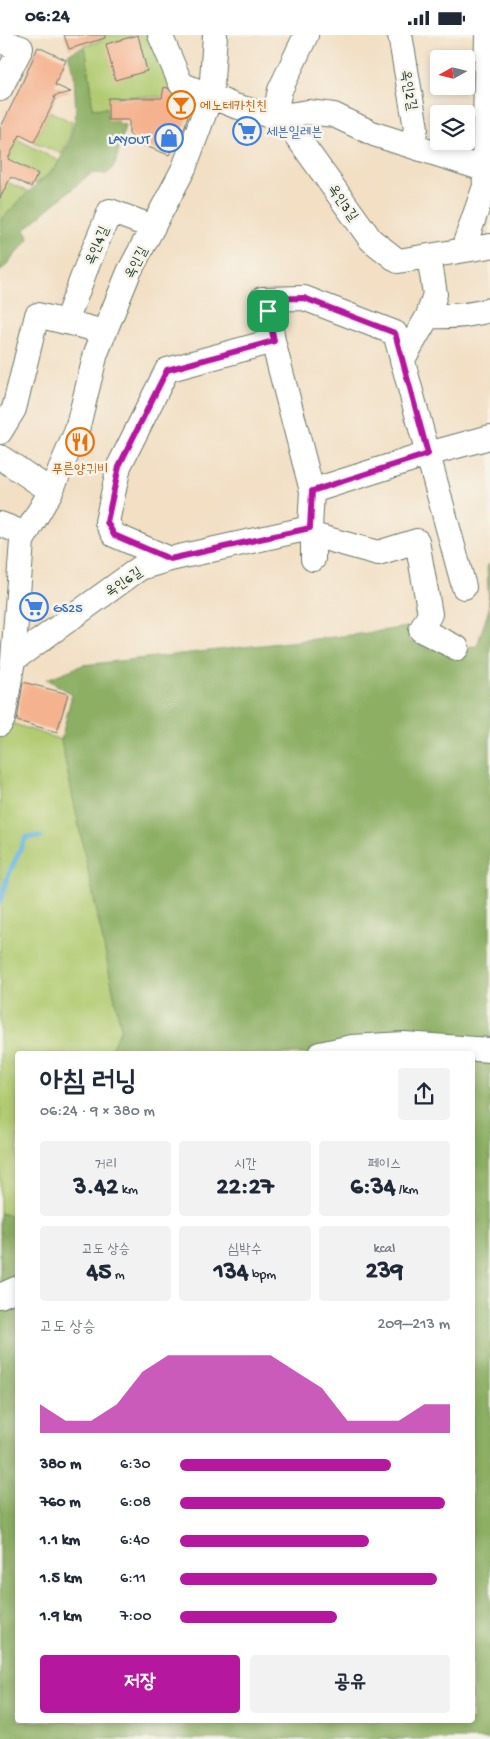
<!DOCTYPE html>
<html lang="ko">
<meta charset="utf-8">
<style>
:root{--surface:#fff;--page:#f2f2f3;--text:#1f2937;--muted:#747a83;--accent:#b5179e}
body{margin:0;font-family:"Gochi Hand","Poor Story",sans-serif;background:var(--page);color:var(--text);height:100vh;display:flex;flex-direction:column;font-size:19px;white-space:nowrap}
*{box-sizing:border-box;margin:0}
p{font-size:16px;color:var(--muted)}
.icon{flex:none;width:28px;height:28px;fill:none;stroke:currentColor;stroke-width:2;stroke-linecap:round;stroke-linejoin:round}
.map{position:relative;flex:1;overflow:hidden}
.details{position:absolute;left:15px;top:1016px;width:460px;height:672px;display:flex;flex-direction:column;background:var(--surface);border-radius:5px;box-shadow:0 2px 8px #0003}
.details>*{flex:none}
.needle{width:32px;rotate:262deg}
.buttons{position:absolute;left:430px;top:15px;display:grid;gap:10px}
.buttons a{display:grid;place-items:center;width:45px;height:45px;border-radius:5px;background:var(--surface);box-shadow:0 2px 8px #0003;font-size:25px}
.pin{position:absolute;display:grid;place-items:center;width:42px;height:42px;color:#fff;margin:-21px;border-radius:10px;box-shadow:0 2px 8px #0006}
.round{display:grid;place-items:center;flex:none;width:52px;height:52px;border-radius:5px;background:var(--page)}
.head{display:flex;align-items:center;justify-content:space-between;height:85px;padding:0 25px}
h1{font-size:28px;font-weight:700;line-height:38px}
.metrics{display:grid;grid-template-columns:repeat(3,1fr);gap:8px;height:85px;padding:5px 25px}
.metrics div{display:grid;align-content:center;border-radius:5px;background:var(--page);text-align:center}
.metrics b{font-size:25px;font-weight:700}
.metrics small{font-size:14px;font-weight:400}
.metrics p{font-size:14px}
.chart{height:140px;padding:10px 25px}
.chart p{display:flex;justify-content:space-between}
.chart svg{width:100%;height:90px;margin-top:5px;fill:var(--accent);opacity:.7}
.cta{display:flex;gap:10px;margin-top:auto;padding:10px 25px}
.cta a{flex:1;height:58px;border-radius:5px;background:var(--accent);color:#fff;font-size:20px;font-weight:700;line-height:58px;text-align:center}
.cta a+a{background:var(--page);color:var(--text)}
ul{padding:0 25px;list-style:none;font-size:16px}
li{display:grid;grid-template-columns:80px 60px 1fr;align-items:center;height:38px}
li i{height:12px;border-radius:6px;background:var(--accent)}
.status{display:flex;justify-content:space-between;align-items:center;height:35px;padding:0 25px;background:var(--surface);direction:ltr}
.status svg{height:14px;fill:currentColor}
.map>svg:first-child{display:block}
.green{fill:#b1cb71;stroke:#688452}
.forest{fill:#8caf63;stroke:#56764c}
.lines{fill:none;stroke-linecap:round;stroke-linejoin:round}
.stream{stroke:#68b6e2;stroke-width:5}
.building{fill:#f5b28f}
.minor-casing{stroke:#697666;stroke-width:26}
.minor{stroke:#fff;stroke-width:24}
.route-casing{stroke:#fff;stroke-width:10}
.route{stroke:#b5179e;stroke-width:6}
.labels{text-anchor:middle;stroke-width:5;stroke-linejoin:round;paint-order:stroke}
.street-label{font-size:14px;fill:#1f3d34;stroke:#f7f3e8}
.food-label{font-size:14px;fill:#c56008;stroke:#f7f3e8;text-anchor:start}
.shop-label{font-size:14px;fill:#366cbe;stroke:#f7f3e8;text-anchor:start}
</style>
<div class="status"><b>06:24</b><svg viewBox="0 0 49 12"><path d="M0 12V9h3v3zM5 12V6h3v6zM10 12V3h3v9zM15 12V0h3v12zM26 1h20v11H26zM47 4h2v5h-2z"/></svg></div>
<div class="map">
<svg width="490" height="1704" viewBox="0 0 490 1704">
<rect width="100%" height="100%" fill="#f7f3e8"/>
<filter id="ink" filterUnits="userSpaceOnUse"><feTurbulence type="fractalNoise" baseFrequency=".02" numOctaves="2"/><feDisplacementMap in="SourceGraphic" scale="10" xChannelSelector="R" yChannelSelector="G"/><feConvolveMatrix kernelMatrix="1 2 1 2 8 2 1 2 1" color-interpolation-filters="sRGB"/></filter>
<filter id="wash" filterUnits="userSpaceOnUse"><feTurbulence type="fractalNoise" baseFrequency=".0096" numOctaves="4" result="noise"/><feDisplacementMap in="SourceGraphic" scale="20" xChannelSelector="R" yChannelSelector="G"/><feGaussianBlur stdDeviation="1.12" result="paint"/><feColorMatrix in="noise" values="0 0 0 0 0 0 0 0 0 0 0 0 0 0 0 0 0 1.4 0 .05"/><feComposite in="paint" operator="in"/></filter>
<g filter="url(#wash)">
<rect width="100%" height="100%" fill="#f2dfc4"/>
<path class="green" d="M102,0H156L175,51L172,62L118,61V72L92,74L91,51L85,11L102,5Z
M49,76L72,87L70,101L61,119L34,107Z
M0,95L59,126C55,135 43,148 32,149L37,139L8,124Z
M7,147L29,157L0,186V163Z
M0,684L61,705L121,993L109,1019H18L17,1180L0,1179Z"/>
<path class="forest" d="M85,11L91,51L92,74L118,72V88L125,90L115,130L107,139L92,138L85,143L25,194L29,204L0,237V199L2,196L0,195V186L26,159L56,132L71,103L76,77L74,39L68,19Z
M490,529V1704H0V1179L18,1180V1686H472V1019H109L121,993L61,705L72,659L47,644L83,630L360,599L407,592L410,607C433,611 454,613 477,611L489,574L487,531Z"/>
<g class="lines">
<path class="stream" d="M0,867L7,843L26,802H41"/>
</g>
<g id="blocks">
<path class="building" d="M64,0H105V3L69,14Z
M138,0L147,36L115,45L106,9Z
M38,12L66,25L55,50L71,57L54,61L55,65L34,107L20,100L8,124L38,139L31,152L11,142L0,163V94L19,55Z
M164,52L168,53L176,62L191,68L185,91L169,120L140,109L129,99V85H108V63H162Z
M23,647L68,659L57,697L17,686Z"/>
</g>
</g>
<g filter="url(#ink)">
<use href="#blocks" fill-opacity="0" stroke="#697666" stroke-width="1"/>
<g class="lines">
<defs>
<path id="minor" d="M160,0L181,49L235,71L285,85L371,205L398,226L490,211
M306,0L280,55L274,82L308,77L334,80L374,99L484,134
M400,0L416,93L412,110
M0,6L21,13L0,54
M463,214L485,151L484,134L487,0
M428,281L435,259L429,221
M66,287L105,297
M273,306L312,456L310,493L313,500V524
M402,326L428,281C449,282 469,281 490,275
M0,397L14,374L37,280L66,287L86,233L110,176L153,192
M0,422L51,456
M312,456L428,419L490,402
M0,489L26,499
M313,500L378,518L417,506L430,579L421,595L457,613
M170,524L114,500L107,487L119,431L167,335L273,306L268,276L262,264L304,263L395,298L464,552
M13,625L140,533L170,524L310,493
M0,689L3,684L13,625L22,506L51,456L77,395L96,318L129,237L184,133L211,60L215,0
M320,1019L352,1012L404,1009L490,1015
M0,1261L18,1253"/>
</defs>
<use href="#minor" class="minor-casing"/>
<use href="#minor" class="minor"/>
</g>
</g>
<g class="lines" filter="url(#ink)">
<defs>
<path id="route" d="M304,263L395,298L428,419L312,456L310,493L170,524L114,500L107,487L119,431L167,335L274,306L268,276L262,264Z"/>
</defs>
<use href="#route" class="route-casing"/>
<use href="#route" class="route"/>
</g>
<defs>
<symbol id="bar-ring" viewBox="-11 -11 22 22"><circle r="9.5" fill="#f7f3e8" stroke="#e8710a" stroke-width="1.5"/><path d="M-6-5H6L.8 .8V4.5H3.5V6h-7V4.5H-.8V.8Z" fill="#e8710a"/></symbol>
<symbol id="supermarket-ring" viewBox="-11 -11 22 22"><circle r="9.5" fill="#f7f3e8" stroke="#3f7fe0" stroke-width="1.5"/><path d="M-6-5.5h2.5l.6 2H6L4.5 2H-2.5L-4.4-4H-6ZM-1.5 3.2a1.3 1.3 0 1 0 .1 0ZM3 3.2a1.3 1.3 0 1 0 .1 0Z" fill="#3f7fe0"/></symbol>
<symbol id="shop-ring" viewBox="-11 -11 22 22"><circle r="9.5" fill="#f7f3e8" stroke="#3f7fe0" stroke-width="1.5"/><path d="M-5-2.5h2.3a2.7 3.5 0 0 1 5.4 0H5L5.5 6h-11ZM-1.5-2.5h3a1.5 2.3 0 0 0-3 0Z" fill="#3f7fe0"/></symbol>
<symbol id="restaurant-ring" viewBox="-11 -11 22 22"><circle r="9.5" fill="#f7f3e8" stroke="#e8710a" stroke-width="1.5"/><path d="M-5-6h1v4h1v-4h1v4h1v-4h1v5L-1.5 .5V6h-2V.5L-5-1ZM5-6V6H3V1.5H1.5Q1.5-4 5-6Z" fill="#e8710a"/></symbol>
</defs>
<g fill-rule="evenodd">
<use href="#bar-ring" x="165" y="54" width="32" height="32"/>
<use href="#supermarket-ring" x="231" y="80" width="32" height="32"/>
<use href="#shop-ring" x="153" y="87" width="32" height="32"/>
<use href="#restaurant-ring" x="64" y="391" width="32" height="32"/>
<use href="#supermarket-ring" x="18" y="556" width="32" height="32"/>
</g>
<g class="labels">
<g class="street-label">
<text transform="translate(410 55) rotate(80)" y="5">옥인2길</text>
<text transform="translate(344 167) rotate(55)" y="5">옥인3길</text>
<text transform="translate(96 210) rotate(-67)" y="5">옥인4길</text>
<text transform="translate(135 227) rotate(-63)" y="5">옥인길</text>
<text transform="translate(123 546) rotate(-34)" y="5">옥인6길</text>
</g>
<g class="food-label">
<text x="200" y="75">에노테카친친</text>
<text x="80" y="438" text-anchor="middle">푸른양귀비</text>
</g>
<g class="shop-label">
<text x="266" y="101">세븐일레븐</text>
<text x="150" y="108" text-anchor="end">LAYOUT</text>
<text x="53" y="577">GS25</text>
</g>
</g>
</svg>
<div class="buttons">
<a><svg class="needle" viewBox="-14 -14 28 28"><path d="M0-13l5 13h-10z" fill="#e53935"/><path d="M0 13l5-13h-10z" fill="#747a83"/></svg></a>
<a><svg class="icon" aria-label="layers" viewBox="0 0 24 24"><path d="M12 4l9 5-9 5-9-5zM3 14l9 5 9-5"/></svg></a>
</div>
<div class="pin" style="left:268px;top:276px;background:#1e9e55"><svg class="icon" aria-label="arrive" viewBox="0 0 24 24"><path d="M6 21V4h12l-3 4 3 4H6"/></svg></div>
<section class="details">
<div class="head"><div><h1>아침 러닝</h1><p>06:24 · 9 × 380 m</p></div><a class="round"><svg class="icon" aria-label="share" viewBox="0 0 24 24"><path d="M12 15V3M7 8l5-5 5 5M5 13v7h14v-7"/></svg></a></div>
<div class="metrics">
<div><p>거리</p><b>3.42<small> km</small></b></div>
<div><p>시간</p><b>22:27</b></div>
<div><p>페이스</p><b>6:34<small> /km</small></b></div>
</div>
<div class="metrics">
<div><p>고도 상승</p><b>45<small> m</small></b></div>
<div><p>심박수</p><b>134<small> bpm</small></b></div>
<div><p>kcal</p><b>239</b></div>
</div>
<div class="chart"><p><span>고도 상승</span>209–213 m</p>
<svg viewBox="0 0 160 44" preserveAspectRatio="none"><path d="M0 44V30L10 38L20 38L30 30L40 14L50 6L60 6L70 6L80 6L90 6L100 14L110 22L120 38L130 38L140 38L150 30L160 30V44z"/></svg>
</div>
<ul>
<li><b>380 m</b>6:30<i style="width:78%"></i></li>
<li><b>760 m</b>6:08<i style="width:98%"></i></li>
<li><b>1.1 km</b>6:40<i style="width:70%"></i></li>
<li><b>1.5 km</b>6:11<i style="width:95%"></i></li>
<li><b>1.9 km</b>7:00<i style="width:58%"></i></li>
</ul>
<div class="cta"><a>저장</a><a>공유</a></div>
</section>
</div>
